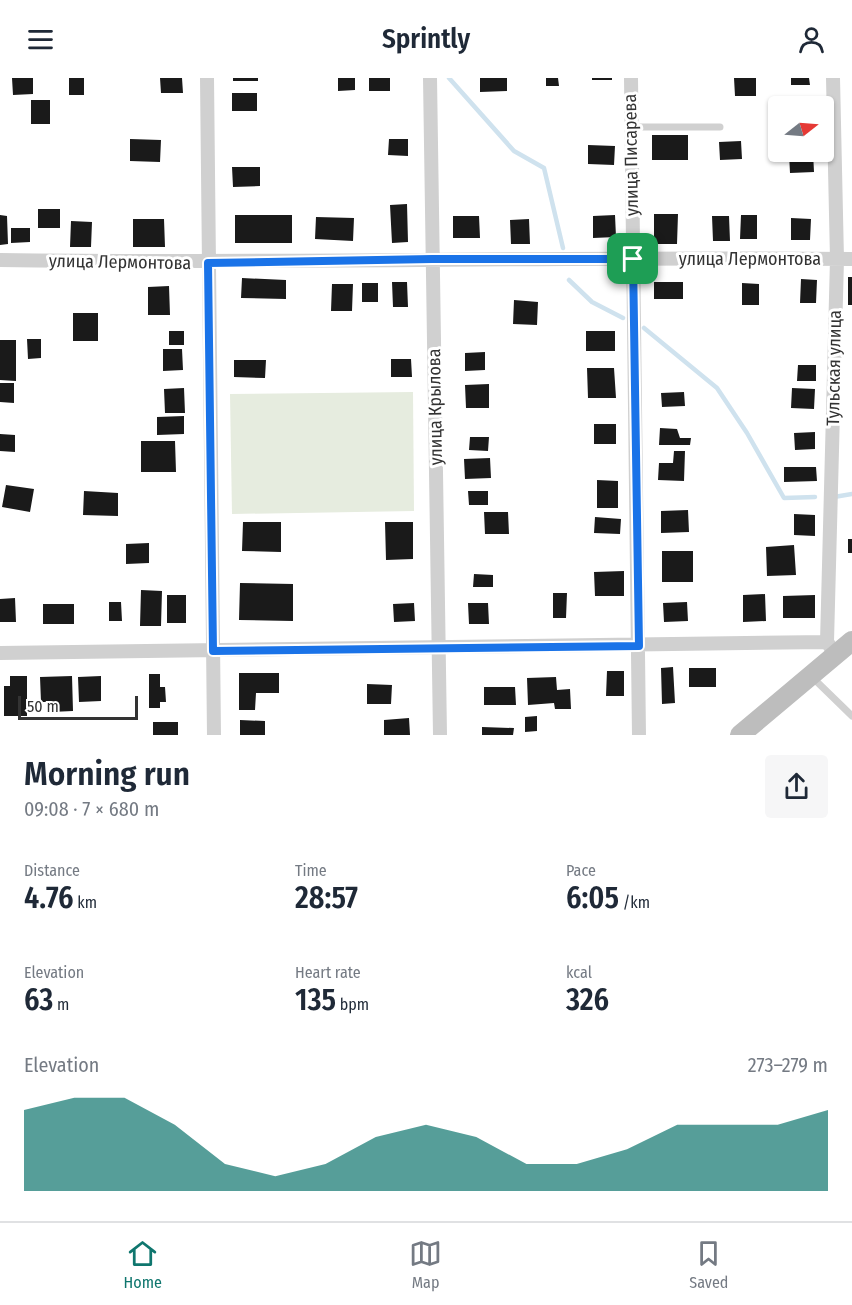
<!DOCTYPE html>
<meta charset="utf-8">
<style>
:root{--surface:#fff;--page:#f6f6f7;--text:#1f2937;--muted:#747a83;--line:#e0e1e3;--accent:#0f766e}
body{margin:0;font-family:"Fira Sans Condensed",sans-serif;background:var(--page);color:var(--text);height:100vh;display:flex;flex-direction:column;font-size:22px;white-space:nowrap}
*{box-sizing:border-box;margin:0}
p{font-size:20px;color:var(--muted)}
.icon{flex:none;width:33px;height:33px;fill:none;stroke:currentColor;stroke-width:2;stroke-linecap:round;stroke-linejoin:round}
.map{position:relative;height:657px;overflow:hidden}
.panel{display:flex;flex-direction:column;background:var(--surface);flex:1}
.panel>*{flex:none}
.needle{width:39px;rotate:73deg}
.tools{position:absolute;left:768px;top:18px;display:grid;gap:12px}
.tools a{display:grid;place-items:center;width:66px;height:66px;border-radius:6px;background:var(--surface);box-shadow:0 2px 4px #0004;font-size:30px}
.scale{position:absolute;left:18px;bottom:15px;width:120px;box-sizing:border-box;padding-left:6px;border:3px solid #333;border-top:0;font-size:16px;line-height:21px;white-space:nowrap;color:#333;-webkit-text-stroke:4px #fff;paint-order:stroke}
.pin{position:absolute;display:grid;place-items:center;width:51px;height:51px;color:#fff;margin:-26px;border-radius:12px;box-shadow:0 3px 9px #0006}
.round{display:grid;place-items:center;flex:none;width:63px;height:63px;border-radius:6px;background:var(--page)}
.summary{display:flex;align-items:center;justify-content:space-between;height:102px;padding:0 24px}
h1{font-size:33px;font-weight:600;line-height:45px}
.figures{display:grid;grid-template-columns:repeat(3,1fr);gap:9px;height:102px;padding:6px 24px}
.figures div{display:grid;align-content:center}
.figures b{font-size:30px;font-weight:600}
.figures small{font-size:16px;font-weight:400}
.figures p{font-size:16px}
.chart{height:168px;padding:12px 24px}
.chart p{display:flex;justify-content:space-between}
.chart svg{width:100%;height:108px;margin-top:6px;fill:var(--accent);opacity:.7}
header{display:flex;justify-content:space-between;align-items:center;height:78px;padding:0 24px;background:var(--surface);font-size:27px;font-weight:600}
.tabs{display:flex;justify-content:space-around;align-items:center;height:84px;border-top:2px solid var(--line);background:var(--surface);font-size:16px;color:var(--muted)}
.tabs a{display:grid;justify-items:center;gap:3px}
.tabs .on{color:var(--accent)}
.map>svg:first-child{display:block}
.green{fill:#e6ecdf}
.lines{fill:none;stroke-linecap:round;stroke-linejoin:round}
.stream{stroke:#cfe2ee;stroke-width:4.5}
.building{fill:#1a1a1a}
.lane{stroke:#d0d0d0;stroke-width:7}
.street{stroke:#d0d0d0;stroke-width:14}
.secondary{stroke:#bdbdbd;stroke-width:20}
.route-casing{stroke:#fff;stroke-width:12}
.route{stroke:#1a73e8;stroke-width:8}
.labels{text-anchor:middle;stroke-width:6;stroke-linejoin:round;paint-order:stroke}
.street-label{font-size:18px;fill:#333;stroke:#fff}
</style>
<header><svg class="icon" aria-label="menu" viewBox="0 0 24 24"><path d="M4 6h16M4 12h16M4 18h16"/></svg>Sprintly<svg class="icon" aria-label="person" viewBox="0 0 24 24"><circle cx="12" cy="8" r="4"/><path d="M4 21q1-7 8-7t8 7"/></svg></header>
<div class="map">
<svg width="852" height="657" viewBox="0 0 852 657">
<rect width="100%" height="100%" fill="#fff"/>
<path class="green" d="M413,314L414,433L232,436L230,316Z"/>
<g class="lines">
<path class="stream" d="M449,0L514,73L544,90L563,170
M569,202L592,224L623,240
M644,250L717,310L747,355L784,420L815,419
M834,419L852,416"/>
</g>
<path class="building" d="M12,0H33V16L13,17Z
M69,0H84V17H69Z
M160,0H182L183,15H161Z
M233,0H258V3H233Z
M338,0H355V12L338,13Z
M369,0H390V13H369Z
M480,0H507V13L480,14Z
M546,0H558L559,8H546Z
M592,0H612V2H592Z
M734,0H756V18H735Z
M791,0H809L810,7H791Z
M232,15H257V33H232Z
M31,22H50V46H31Z
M652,57H688V82H652Z
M130,61L161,62L160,84L130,83Z
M389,61H408V78L388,77Z
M741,63L742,81L720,82L719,64Z
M588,67L615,68L614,87L588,86Z
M813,74L814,94L790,95L789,76Z
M232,89H260V108L233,109Z
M407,126L408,164L392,165L390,127Z
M38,131H60V150H38Z
M654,136H678L677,166H654Z
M0,137L7,138L8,166L0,167Z
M235,137H292V165H235Z
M615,137L616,159L593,160V138Z
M741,137H757V161H740Z
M453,138H479L480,160H453Z
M712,138H729L730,163H713Z
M316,139L354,140L353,163L315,161Z
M791,140L811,141L810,162H791Z
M133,141H164L165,169H133Z
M529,141L530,166H511L510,142Z
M71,143L92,144L91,169H70Z
M11,150H30V164L11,165Z
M848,199H852V227H848Z
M242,200L286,202V221L241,220Z
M801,201L817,202L816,225H800Z
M392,204H407L408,229H393Z
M654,204H683V221H654Z
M362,205H378V224H362Z
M742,205L759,206V227H742Z
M332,206H353L352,233H331Z
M169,208L170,237H148V209Z
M514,222L538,224L537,247L513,246Z
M73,235H98V263H73Z
M169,253H184V267H169Z
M586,253H615V273H586Z
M27,261H41V280L28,281Z
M0,262H16V303L0,302Z
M163,271H182L183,292L163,293Z
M485,274V292L465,293V275Z
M391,281H411L412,299H391Z
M234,282H266L265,300L234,299Z
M798,287H816V303H797Z
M587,290H614L616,320H588Z
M0,305H14V325L0,324Z
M489,306V330H466L465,307Z
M184,310L185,335H165L164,311Z
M792,310L815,311L814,331L791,330Z
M684,314L685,328L662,329L661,315Z
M184,338V356L157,357V339Z
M594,346H616V366H594Z
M660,350L677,351L680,360H691L690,367H659Z
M815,354V371L795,372L794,355Z
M0,356L15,357V374L0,373Z
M470,359H489L488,373L469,372Z
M141,363H175L176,394H141Z
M674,373H685L684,403L658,402L659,385H673Z
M490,380L491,400L465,401L464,381Z
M784,389H816L817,403L784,404Z
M597,402L618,403V430H597Z
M6,407L34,411L30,434L2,429Z
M84,413L118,415V438L83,437Z
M468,413H488V427H469Z
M688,432L689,454L661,455V433Z
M484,434H508L509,456H485Z
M794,436L815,437V458L794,457Z
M595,439L621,441L620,456L594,455Z
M243,444H281V474L242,473Z
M385,444H413V481L386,482Z
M848,461H852V475H848Z
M149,465V485L126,486V466Z
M794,467L796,497L767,498L766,469Z
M662,473H693V504H662Z
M624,493V518H595L594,494Z
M474,496L493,497V509H473Z
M240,505L293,506V543L239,542Z
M141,512L162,513L161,548H140Z
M553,515H567L566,540H553Z
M765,516L766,543L743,544V517Z
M167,517H186V545H167Z
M815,517V540H783V518Z
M15,520L16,544H0V521Z
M109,524H121L122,543H109Z
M687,524L688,543L664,544L663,525Z
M414,525L415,543L394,544L393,526Z
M468,525H488L489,546H469Z
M43,526H74V546H43Z
M673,589L675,625L662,626L661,590Z
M689,590H716V609H689Z
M607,593H624V618H606Z
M239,595H279V615H256L255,632H239Z
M149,596H160V609H165L166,624H160V630H149Z
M10,598H27V638H4V608H10Z
M72,598L73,633L51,634V624H41L40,599Z
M101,598V623L79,624L78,599Z
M556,599L557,612L570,611L571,631H555L554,625L528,627L527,600Z
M367,606L392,607L391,626H367Z
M484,609H515L516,627H484Z
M537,638V653L525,654V639Z
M409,640L410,657H384V642Z
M240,642L265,643V657H240Z
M153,644H178V657H153Z
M482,649L514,650L513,657H482Z"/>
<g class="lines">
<path class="lane" d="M631,49H720
M812,599L852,638"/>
<path class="street" d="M207,0L214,657
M430,0L440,657
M631,0L639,657
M0,182C284,186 568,178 852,181
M831,570L827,564L837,181L833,0
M0,575L827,564"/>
<path class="secondary" d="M740,657L852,563"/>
</g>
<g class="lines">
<defs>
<path id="route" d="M432,181H633L639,568L213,573L208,185Z"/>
</defs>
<use href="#route" class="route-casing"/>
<use href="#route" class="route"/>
</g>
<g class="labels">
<g class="street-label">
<text transform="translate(631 77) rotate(-91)" y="6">улица Писарева</text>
<text x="750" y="187">улица Лермонтова</text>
<text transform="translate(120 184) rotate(1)" y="6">улица Лермонтова</text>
<text transform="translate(834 290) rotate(-89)" y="6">Тульская улица</text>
<text transform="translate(435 329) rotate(-91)" y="6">улица Крылова</text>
</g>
</g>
</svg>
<div class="tools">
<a><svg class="needle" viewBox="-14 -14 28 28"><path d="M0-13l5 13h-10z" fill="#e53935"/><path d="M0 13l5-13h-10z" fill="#747a83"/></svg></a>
</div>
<div class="scale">50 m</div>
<div class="pin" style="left:633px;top:181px;background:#1e9e55"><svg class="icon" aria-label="arrive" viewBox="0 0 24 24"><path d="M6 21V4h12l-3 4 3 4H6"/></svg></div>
</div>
<section class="panel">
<div class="summary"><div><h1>Morning run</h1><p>09:08 · 7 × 680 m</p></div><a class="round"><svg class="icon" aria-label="share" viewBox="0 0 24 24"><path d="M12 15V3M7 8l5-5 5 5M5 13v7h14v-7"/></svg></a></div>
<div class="figures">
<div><p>Distance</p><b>4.76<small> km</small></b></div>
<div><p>Time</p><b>28:57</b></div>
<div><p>Pace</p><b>6:05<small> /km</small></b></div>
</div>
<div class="figures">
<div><p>Elevation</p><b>63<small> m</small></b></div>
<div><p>Heart rate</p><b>135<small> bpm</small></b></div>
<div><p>kcal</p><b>326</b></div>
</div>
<div class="chart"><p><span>Elevation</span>273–279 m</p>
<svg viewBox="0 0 160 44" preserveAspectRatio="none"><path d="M0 44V11L10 6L20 6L30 17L40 33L50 38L60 33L70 22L80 17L90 22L100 33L110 33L120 27L130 17L140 17L150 17L160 11V44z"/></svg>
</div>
</section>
<nav class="tabs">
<a class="on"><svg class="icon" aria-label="home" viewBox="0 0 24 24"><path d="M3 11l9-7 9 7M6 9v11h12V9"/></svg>Home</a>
<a><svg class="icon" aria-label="map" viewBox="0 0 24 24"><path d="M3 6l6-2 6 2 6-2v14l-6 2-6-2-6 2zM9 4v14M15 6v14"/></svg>Map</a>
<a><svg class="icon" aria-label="saved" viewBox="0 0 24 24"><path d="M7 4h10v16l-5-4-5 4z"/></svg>Saved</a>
</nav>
